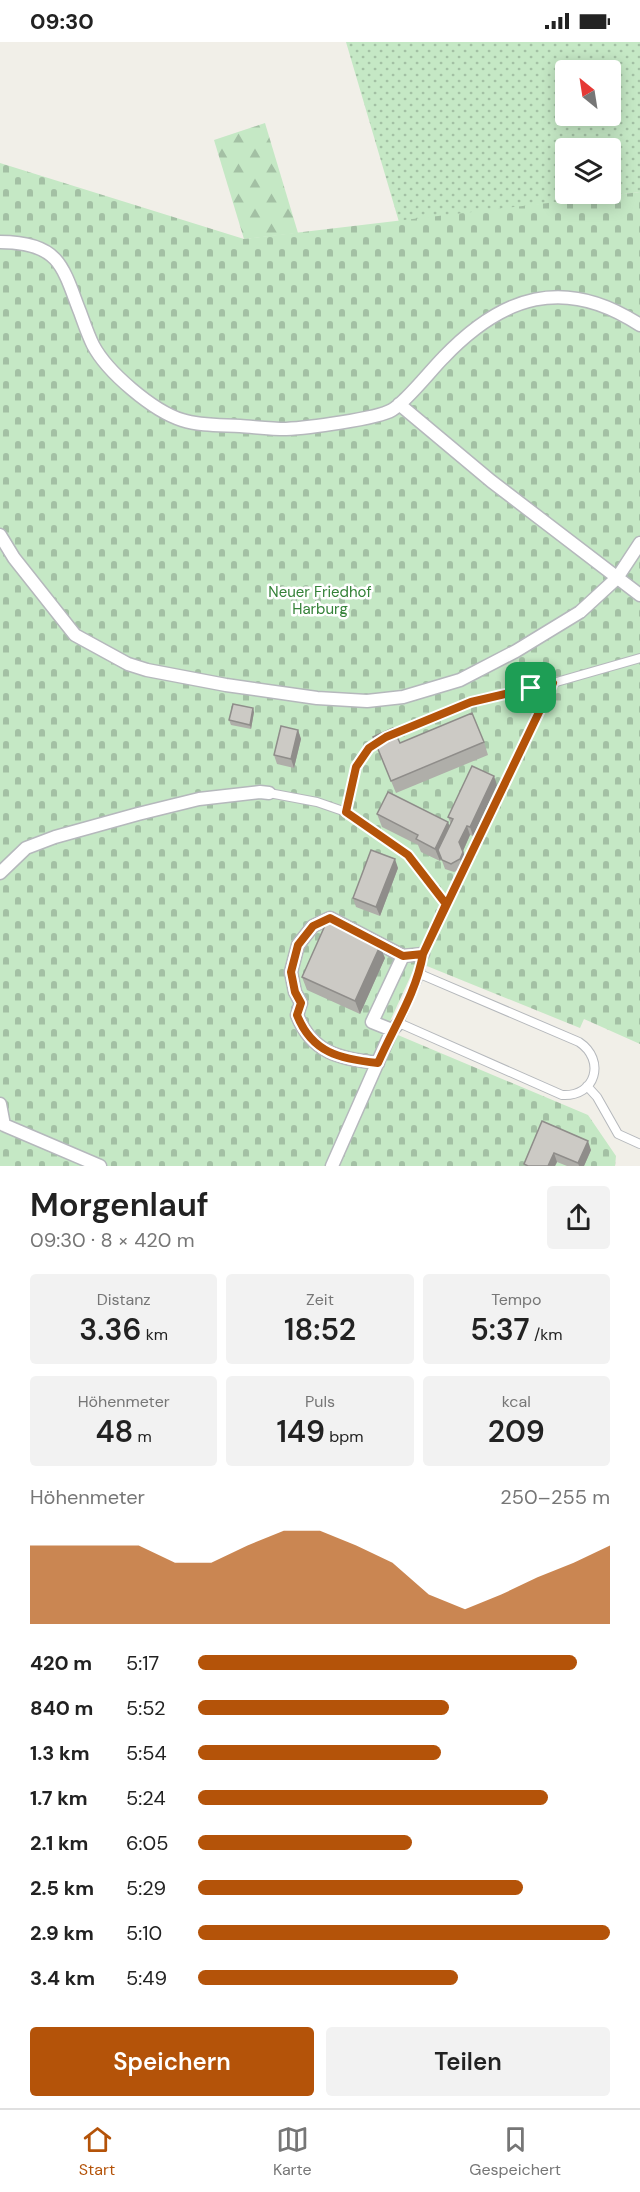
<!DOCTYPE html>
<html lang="de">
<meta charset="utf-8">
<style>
:root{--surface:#fff;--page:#f2f2f2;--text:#222;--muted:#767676;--line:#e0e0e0;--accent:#b45309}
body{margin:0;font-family:"DM Sans",sans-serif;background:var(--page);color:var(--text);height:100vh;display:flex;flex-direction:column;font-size:22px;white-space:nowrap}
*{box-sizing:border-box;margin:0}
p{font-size:20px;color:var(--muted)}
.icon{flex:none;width:33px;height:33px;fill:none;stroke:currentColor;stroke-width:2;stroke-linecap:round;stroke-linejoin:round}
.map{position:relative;height:1124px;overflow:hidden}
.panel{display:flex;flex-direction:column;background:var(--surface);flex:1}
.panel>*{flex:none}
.needle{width:39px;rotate:330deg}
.fabs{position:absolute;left:555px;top:18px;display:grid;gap:12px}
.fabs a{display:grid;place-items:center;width:66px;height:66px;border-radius:6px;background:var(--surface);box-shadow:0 3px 15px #0003;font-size:30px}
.pin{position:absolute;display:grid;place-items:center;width:51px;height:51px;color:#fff;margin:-26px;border-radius:12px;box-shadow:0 3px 9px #0006}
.round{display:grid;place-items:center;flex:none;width:63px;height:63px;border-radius:6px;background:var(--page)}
.summary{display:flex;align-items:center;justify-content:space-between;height:102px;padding:0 30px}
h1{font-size:33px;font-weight:600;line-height:45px}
.figures{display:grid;grid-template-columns:repeat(3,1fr);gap:9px;height:102px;padding:6px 30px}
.figures div{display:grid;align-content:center;border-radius:6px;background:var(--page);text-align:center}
.figures b{font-size:30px;font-weight:600}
.figures small{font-size:16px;font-weight:400}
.figures p{font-size:16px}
.chart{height:168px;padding:12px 30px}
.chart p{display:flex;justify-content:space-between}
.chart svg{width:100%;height:108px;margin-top:6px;fill:var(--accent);opacity:.7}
.cta{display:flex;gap:12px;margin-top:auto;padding:12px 30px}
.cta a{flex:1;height:69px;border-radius:6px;background:var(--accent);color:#fff;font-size:24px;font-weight:600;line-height:69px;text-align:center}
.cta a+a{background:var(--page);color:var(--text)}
ul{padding:0 30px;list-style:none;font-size:20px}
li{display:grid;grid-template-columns:96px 72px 1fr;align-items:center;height:45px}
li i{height:15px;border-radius:8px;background:var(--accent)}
.status{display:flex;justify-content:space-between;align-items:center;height:42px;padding:0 30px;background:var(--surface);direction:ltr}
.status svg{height:16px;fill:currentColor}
.tabs{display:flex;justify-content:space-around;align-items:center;height:84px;border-top:2px solid var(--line);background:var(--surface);font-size:16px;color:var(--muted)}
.tabs a{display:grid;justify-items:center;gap:3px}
.tabs .selected{color:var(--accent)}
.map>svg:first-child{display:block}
.grass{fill:url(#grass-dots);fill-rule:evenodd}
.forest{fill:url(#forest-firs)}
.cemetery{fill:url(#cemetery-stones)}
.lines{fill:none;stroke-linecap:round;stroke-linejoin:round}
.service-casing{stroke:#b5b8bc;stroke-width:10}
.pedestrian-casing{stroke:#b5b8bc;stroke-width:15}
.service{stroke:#fff;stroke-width:8}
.pedestrian{stroke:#fff;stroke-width:12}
.wall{fill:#afaea9}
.shaded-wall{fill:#8f8d8a}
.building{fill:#cccac5;stroke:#8f8d8a;stroke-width:1.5}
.route-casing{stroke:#fff;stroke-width:12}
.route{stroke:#b45309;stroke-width:8}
.labels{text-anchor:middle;stroke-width:5;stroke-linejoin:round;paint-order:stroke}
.park-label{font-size:15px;fill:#348238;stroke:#fff}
</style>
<div class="status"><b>09:30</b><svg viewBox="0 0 49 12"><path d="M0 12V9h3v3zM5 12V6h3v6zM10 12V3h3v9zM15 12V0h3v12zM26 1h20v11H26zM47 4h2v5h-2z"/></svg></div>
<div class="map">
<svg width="640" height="1124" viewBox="0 0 640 1124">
<defs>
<pattern id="grass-dots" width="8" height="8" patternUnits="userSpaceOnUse" patternTransform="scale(1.5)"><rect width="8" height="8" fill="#c5e8c5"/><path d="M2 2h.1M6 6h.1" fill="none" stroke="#a3c0a4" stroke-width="1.8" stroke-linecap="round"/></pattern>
<pattern id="forest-firs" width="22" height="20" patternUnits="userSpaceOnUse" patternTransform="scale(1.5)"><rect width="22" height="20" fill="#c5e8c5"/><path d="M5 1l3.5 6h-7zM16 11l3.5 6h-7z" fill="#a3c0a4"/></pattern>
<pattern id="cemetery-stones" width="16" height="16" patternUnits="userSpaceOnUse" patternTransform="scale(1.5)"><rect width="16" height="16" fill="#c5e8c5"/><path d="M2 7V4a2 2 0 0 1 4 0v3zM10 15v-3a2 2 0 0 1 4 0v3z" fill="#a3c0a4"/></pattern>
</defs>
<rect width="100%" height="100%" fill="#f1efe8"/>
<path class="grass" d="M346,0H640V150L399,180ZM566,28H610V74H566ZM566,106H610V152H566Z"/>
<path class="forest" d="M265,81L298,191L244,197L214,98Z"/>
<path class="cemetery" d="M0,121L244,197L640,150V1002L584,977L580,986L417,920L386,988L588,1073L616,1114L615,1124H0Z"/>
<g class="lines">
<defs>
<path id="service" d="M269,751L317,760L346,770L408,813L446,862
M346,770L356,725L369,706L386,695L471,660L553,641L640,616
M420,932L579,1000C606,1018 596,1055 562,1053L399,981Z
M420,932L423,912L553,641
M587,1044L597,1055L618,1092L640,1102"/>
<path id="pedestrian" d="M0,200C18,200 42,203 55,217C67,230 73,253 80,270C84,281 88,293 93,303C107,330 153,369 182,378C200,384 221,383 240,384C255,385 271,387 286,387C306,386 377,377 392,368C406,360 431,328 443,316C502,254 564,233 640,283
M399,362L491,439L640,553
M0,493L14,516L75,593L128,622L147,628L226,643L317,656L367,659L403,655L460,638L516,609L580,570L617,536L640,501
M0,831L26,806L55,795L138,772L199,757L260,750L269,751
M392,988L372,980L403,914L423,912
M378,1021C340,1017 312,1011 297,973L301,961L295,950L291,930L298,903L313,884L330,876L403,914
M0,1062L4,1083
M4,1083L100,1124
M332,1124L392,988L399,981"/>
</defs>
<use href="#service" class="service-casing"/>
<use href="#pedestrian" class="pedestrian-casing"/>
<use href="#service" class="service"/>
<use href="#pedestrian" class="pedestrian"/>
</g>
<path class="wall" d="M254,670L251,687L231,683L229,678Z
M298,688L301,697L294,726L277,722L274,713Z
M373,695L400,701L484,700L488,713L396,751Z
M497,743L473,794L470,793L463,809L467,818L463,826L454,830L445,827L441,816L440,819L421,810L418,803L382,785L377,772L450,784L451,782L448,775Z
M398,826L380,874L356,865L353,856Z
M385,916L360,972L307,948L302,935Z
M542,1079L591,1108L584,1124H567L557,1120L555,1124H525L524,1122Z"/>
<path class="shaded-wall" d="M253,666L254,670L251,687L250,683Z
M298,688L301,697L294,726L291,717Z
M494,734L497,743L473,794L470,785Z
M448,780L453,793L440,819L435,807Z
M467,784L470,793L463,809L459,800Z
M463,810L467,818L463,826L460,817Z
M395,817L398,826L380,874L376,865Z
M380,904L385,916L360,972L355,959Z
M588,1099L591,1108L584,1124H579L578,1121Z
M554,1111L557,1120L555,1124H548Z"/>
<path class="building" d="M233,662L253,666L250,683L229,678Z
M472,671L484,700L391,739L373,695L393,686L400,701Z
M281,684L298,688L291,717L274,713Z
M472,724L494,734L470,785L467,784L459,800L463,810L460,817L451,822L442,818L438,808L453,777L448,775Z
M388,750L448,780L435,807L416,797L418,793L377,772Z
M371,808L395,817L376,865L353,856Z
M327,879L380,904L355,959L302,935Z
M542,1079L588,1099L578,1121L554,1111L548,1124H528L524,1122Z"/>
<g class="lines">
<defs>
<path id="route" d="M531,646L471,660L386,695L369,706L356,725L346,770L408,813L446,862L423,912L403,914L330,876L313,884L298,903L291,930L295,950L301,961L297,973C312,1011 340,1017 378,1021C394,984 416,952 423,912L553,641L531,646"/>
</defs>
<use href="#route" class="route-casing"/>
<use href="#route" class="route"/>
</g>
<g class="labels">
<g class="park-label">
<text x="320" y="555">Neuer Friedhof<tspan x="320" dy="17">Harburg</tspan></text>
</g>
</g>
</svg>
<div class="fabs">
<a><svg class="needle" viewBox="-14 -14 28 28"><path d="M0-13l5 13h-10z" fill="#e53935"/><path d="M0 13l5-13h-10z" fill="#767676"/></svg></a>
<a><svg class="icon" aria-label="layers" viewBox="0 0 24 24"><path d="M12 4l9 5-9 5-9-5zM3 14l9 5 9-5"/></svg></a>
</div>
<div class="pin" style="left:531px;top:646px;background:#1e9e55"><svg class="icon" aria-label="arrive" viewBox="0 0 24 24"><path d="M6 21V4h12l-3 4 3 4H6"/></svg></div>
</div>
<section class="panel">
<div class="summary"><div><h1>Morgenlauf</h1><p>09:30 · 8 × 420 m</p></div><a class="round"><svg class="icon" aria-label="share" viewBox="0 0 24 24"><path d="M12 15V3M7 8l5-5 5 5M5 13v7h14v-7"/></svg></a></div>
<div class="figures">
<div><p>Distanz</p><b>3.36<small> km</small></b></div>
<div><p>Zeit</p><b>18:52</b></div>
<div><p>Tempo</p><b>5:37<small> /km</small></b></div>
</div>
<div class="figures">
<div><p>Höhenmeter</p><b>48<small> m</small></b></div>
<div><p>Puls</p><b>149<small> bpm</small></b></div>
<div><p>kcal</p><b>209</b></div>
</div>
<div class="chart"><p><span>Höhenmeter</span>250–255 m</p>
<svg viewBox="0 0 160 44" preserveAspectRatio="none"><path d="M0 44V12L10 12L20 12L30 12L40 19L50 19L60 12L70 6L80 6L90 12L100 19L110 32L120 38L130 32L140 25L150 19L160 12V44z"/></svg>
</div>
<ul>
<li><b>420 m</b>5:17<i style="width:92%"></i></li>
<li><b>840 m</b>5:52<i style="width:61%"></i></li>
<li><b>1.3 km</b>5:54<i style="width:59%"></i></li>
<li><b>1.7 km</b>5:24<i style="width:85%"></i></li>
<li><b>2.1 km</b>6:05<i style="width:52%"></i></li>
<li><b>2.5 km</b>5:29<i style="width:79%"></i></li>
<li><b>2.9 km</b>5:10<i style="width:100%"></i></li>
<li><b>3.4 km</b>5:49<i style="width:63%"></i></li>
</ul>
<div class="cta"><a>Speichern</a><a>Teilen</a></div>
</section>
<nav class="tabs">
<a class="selected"><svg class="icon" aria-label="home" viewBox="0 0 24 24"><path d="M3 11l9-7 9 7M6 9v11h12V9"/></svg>Start</a>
<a><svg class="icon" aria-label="map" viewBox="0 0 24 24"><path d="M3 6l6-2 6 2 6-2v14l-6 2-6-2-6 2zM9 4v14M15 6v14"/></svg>Karte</a>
<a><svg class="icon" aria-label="saved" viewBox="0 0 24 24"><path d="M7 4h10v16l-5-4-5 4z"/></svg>Gespeichert</a>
</nav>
